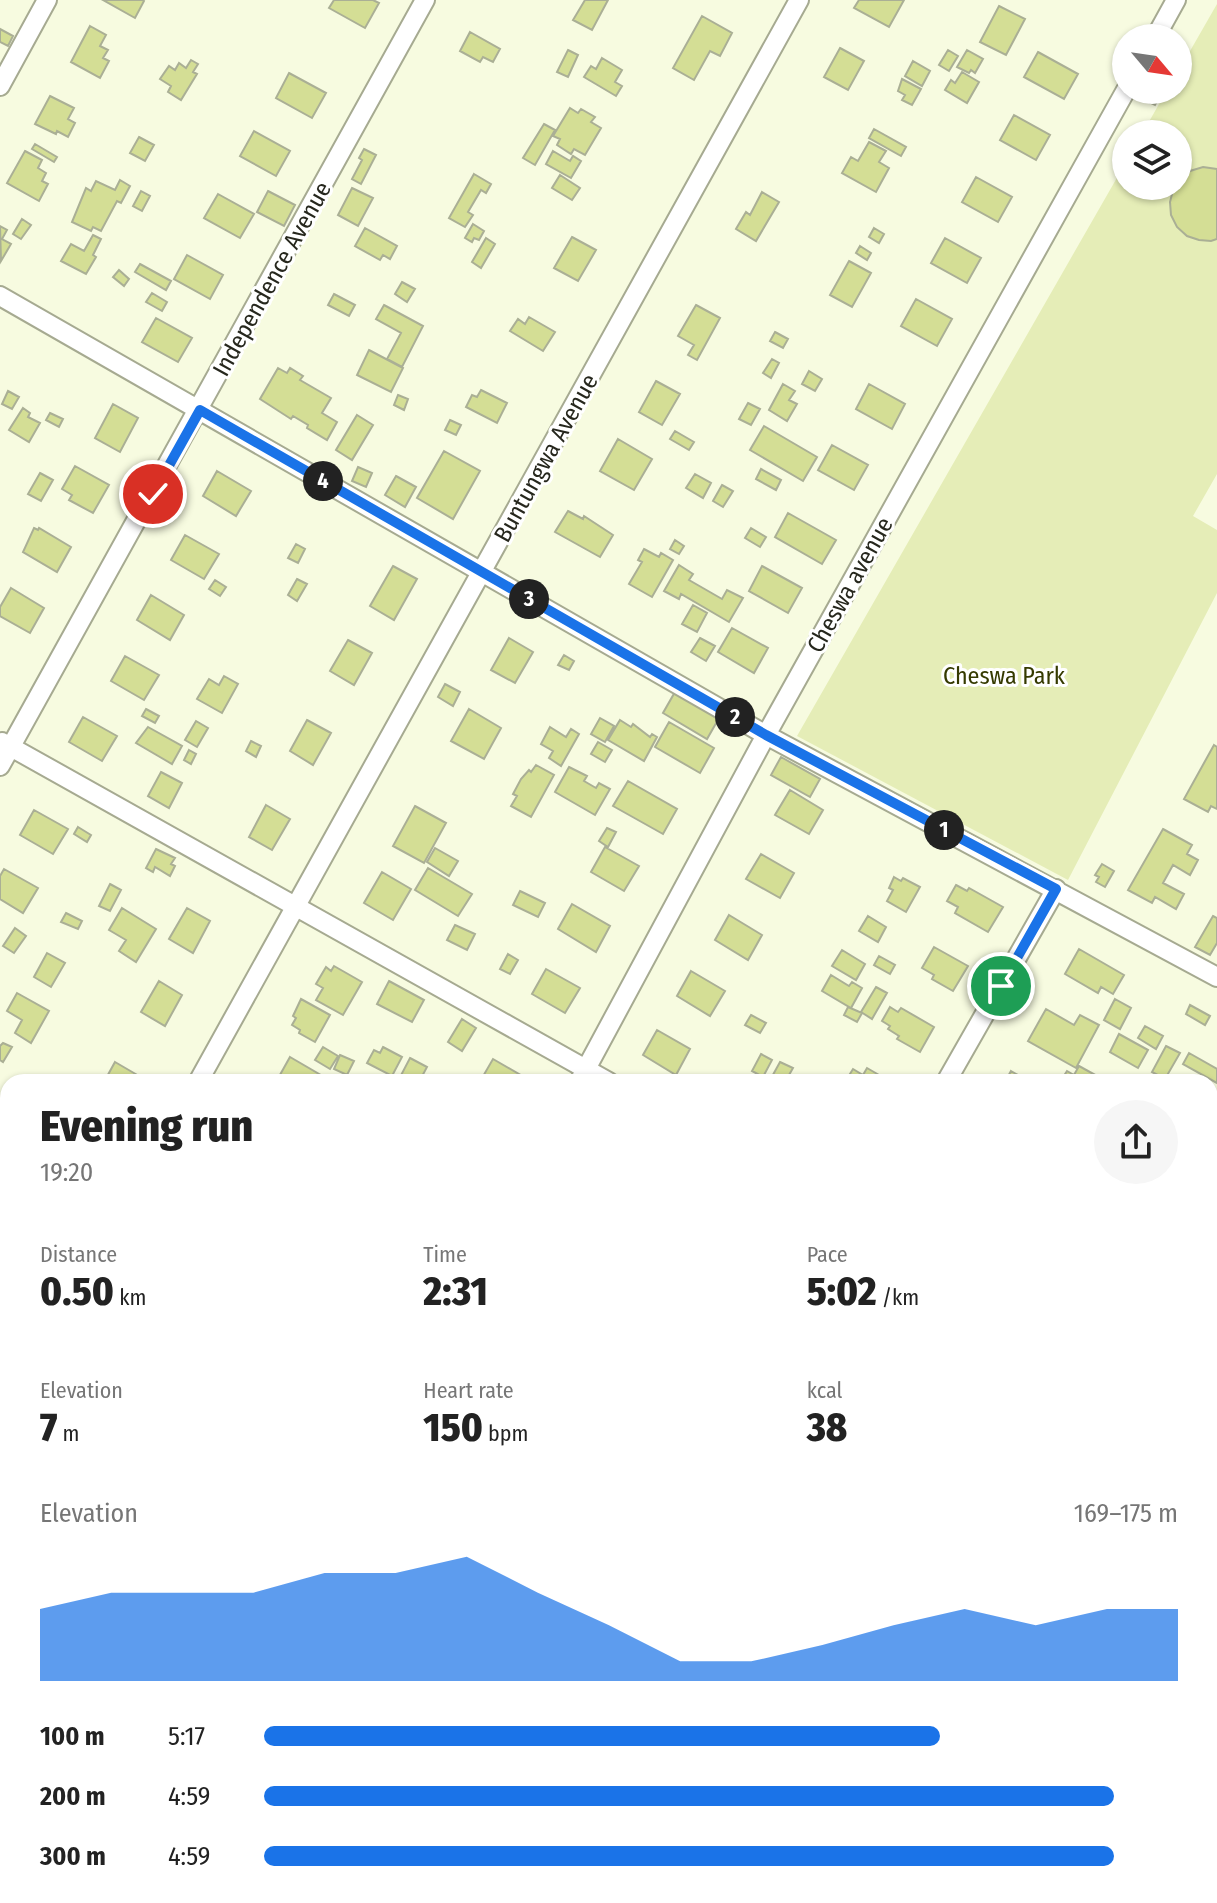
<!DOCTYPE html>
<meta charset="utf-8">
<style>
:root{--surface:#fff;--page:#f6f6f6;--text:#222;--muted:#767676;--accent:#1a73e8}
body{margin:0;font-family:"Fira Sans Condensed",sans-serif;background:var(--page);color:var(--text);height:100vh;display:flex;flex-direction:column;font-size:30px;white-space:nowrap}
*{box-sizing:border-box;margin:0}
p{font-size:26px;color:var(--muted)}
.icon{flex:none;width:44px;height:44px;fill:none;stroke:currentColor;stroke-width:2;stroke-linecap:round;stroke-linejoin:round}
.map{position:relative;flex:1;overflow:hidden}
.sheet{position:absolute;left:0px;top:1074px;width:1218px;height:830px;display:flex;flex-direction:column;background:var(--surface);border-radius:24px 24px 0 0;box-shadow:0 2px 6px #0004}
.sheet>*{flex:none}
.needle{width:52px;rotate:119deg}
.tools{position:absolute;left:1112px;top:24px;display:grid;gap:16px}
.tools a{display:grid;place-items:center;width:80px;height:80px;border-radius:50%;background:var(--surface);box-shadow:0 2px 6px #0004;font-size:40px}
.pin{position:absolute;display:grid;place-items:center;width:68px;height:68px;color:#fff;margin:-34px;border:4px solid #fff;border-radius:50%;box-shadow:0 2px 8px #0007}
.km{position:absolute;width:40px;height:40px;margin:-20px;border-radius:50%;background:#222;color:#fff;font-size:22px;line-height:40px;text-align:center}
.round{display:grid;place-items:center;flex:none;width:84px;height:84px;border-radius:42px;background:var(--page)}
.summary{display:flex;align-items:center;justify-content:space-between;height:136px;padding:0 40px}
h1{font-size:44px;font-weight:800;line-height:60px}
.figures{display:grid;grid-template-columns:repeat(3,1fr);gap:12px;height:136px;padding:8px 40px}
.figures div{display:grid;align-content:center}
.figures b{font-size:40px;font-weight:800}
.figures small{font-size:22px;font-weight:400}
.figures p{font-size:22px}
.chart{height:224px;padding:16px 40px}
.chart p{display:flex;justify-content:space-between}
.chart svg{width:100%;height:144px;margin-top:8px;fill:var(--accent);opacity:.7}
ul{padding:0 40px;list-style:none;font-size:26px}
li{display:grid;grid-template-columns:128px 96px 1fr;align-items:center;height:60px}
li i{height:20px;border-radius:10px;background:var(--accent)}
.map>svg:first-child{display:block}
.green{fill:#e5edb7}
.building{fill:#d4de95;stroke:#aaaf95;stroke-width:2}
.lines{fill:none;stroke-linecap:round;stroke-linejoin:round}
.minor-casing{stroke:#a6aa91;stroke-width:22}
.minor{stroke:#fff;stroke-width:18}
.route-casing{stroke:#fff;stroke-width:16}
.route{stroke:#1a73e8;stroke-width:10}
.labels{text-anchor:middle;stroke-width:6;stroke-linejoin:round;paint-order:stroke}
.street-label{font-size:24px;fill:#26271d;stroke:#fff}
.park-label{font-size:24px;fill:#353a00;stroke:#fff}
</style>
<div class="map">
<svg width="1217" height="1903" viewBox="0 0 1217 1903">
<rect width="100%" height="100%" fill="#f7fbe0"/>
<path class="green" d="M1217,4V474L1193,516L1217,530V593L1068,880L797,736L1126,162V186H1178V134H1142L1167,90H1178V72Z"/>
<path class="building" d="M103,0H143L144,1L135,18Z
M334,0H373L379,3L365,28L329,8Z
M585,0H608L592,30L573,20Z
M859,0H904L889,27L854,8Z
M999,6L1025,19L1006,55L980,42Z
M702,16L732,33L720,56L710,51L694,80L673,68Z
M90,26L106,35L100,46L108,50L103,58L109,61L100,78L71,62Z
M0,29L13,36L8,46L0,42Z
M470,32L500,49L493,62L483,57L480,62L460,51Z
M840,48L864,61L848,90L824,77Z
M568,50L578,55L568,77L557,72Z
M948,50L958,56L949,71L939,65Z
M967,50L983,59L975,73L971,70L969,73L957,67Z
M1038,52L1078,74L1064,99L1024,77Z
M602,58L622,70L615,82L622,86L616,96L584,77L591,66L596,69Z
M191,60L198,64L193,72L197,74L181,100L168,92L171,86L160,79L169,66L175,70L179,63L186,68Z
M913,61L930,71L922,86L905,76Z
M962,72L979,82L967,103L945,90L951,80L955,83Z
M289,73L326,93L312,118L276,98Z
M902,79L921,89L912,105L902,100L905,95L898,91Z
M1151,93L1159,97L1155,105L1147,101Z
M50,96L74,108L68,119L75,123L68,137L57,131L56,134L35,124Z
M570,108L578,113L581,109L595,117L591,122L601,128L585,155L574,149L571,154L557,145L560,139L553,136Z
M1014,115L1050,135L1036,160L1000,140Z
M544,124L555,130L535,165L523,158Z
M874,129L906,147L901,156L869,138Z
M254,131L290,151L276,176L240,156Z
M139,137L154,145L145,161L130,153Z
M869,142L886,151L879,162L889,168L876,192L842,173L851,157L858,161Z
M35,144L57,157L54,162L32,149Z
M364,149L376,155L361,184L352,179L362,160L359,158Z
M25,151L42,160L38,168L46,173L42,181L48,184L39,201L7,183Z
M553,151L570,161L573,156L581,161L571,178L546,164Z
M1203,167L1217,169V239L1211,241L1199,240L1187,236L1177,227L1171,215L1170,202L1173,190L1178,186L1180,179L1190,171Z
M474,174L491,184L486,193L481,190L468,212L473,215L465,227L449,218Z
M560,175L580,188L572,200L552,188Z
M976,177L1012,197L998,222L962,202Z
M120,180L130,186L121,203L117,201L101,231L93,227L91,231L72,222L86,188L91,191L96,181L115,190Z
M352,188L373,198L358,226L338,215Z
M141,191L150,196L142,211L133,206Z
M268,191L295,205L284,226L257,212Z
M762,192L779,202L756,241L736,229L746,212L750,215Z
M218,194L254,214L240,238L204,218Z
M22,219L31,225L21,239L13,234Z
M473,224L484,231L479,240L474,238L472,242L465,238Z
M0,226L7,230L2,239L11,244L1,261Z
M365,228L397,246L390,259L383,255L380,260L355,246Z
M874,228L884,234L879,243L869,237Z
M93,235L101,239L93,255L96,257L86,274L61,261L71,244L84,251Z
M572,237L596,250L578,281L554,268Z
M486,238L495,244L481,268L472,262Z
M945,238L981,258L967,283L931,263Z
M860,246L871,253L867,260L856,253Z
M187,255L223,275L210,299L174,279Z
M849,261L871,273L852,307L830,295Z
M140,264L171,281L166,290L135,272Z
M119,270L129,279L124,286L113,277Z
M402,282L415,289L407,302L395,294Z
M152,293L167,302L162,311L146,302Z
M334,294L355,305L349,316L328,305Z
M916,299L952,319L937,346L901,326Z
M384,305L423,326L402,367L387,359L401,333L376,319Z
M696,305L720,318L697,360L688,355L694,345L678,336Z
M529,317L555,332L543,351L510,331L518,319L525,324Z
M156,318L192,338L178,362L142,342Z
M775,332L788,339L783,348L770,341Z
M369,350L403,368L391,392L357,375Z
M772,359L779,363L771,378L763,373Z
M278,368L287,373L290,368L303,376L300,380L331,398L322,413L337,422L327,440L307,428L308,425L293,416L291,419L260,399Z
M809,371L822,379L815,391L802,384Z
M656,381L680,394L662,425L639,412Z
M783,384L795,391L789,400L797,404L787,421L769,410Z
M869,384L905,404L892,429L856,409Z
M481,390L507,403L497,423L466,407L472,395L477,397Z
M8,391L19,397L12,409L2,404Z
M398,395L408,399L404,410L394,405Z
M748,403L760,409L751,425L739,419Z
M113,404L138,418L120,452L95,438Z
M23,408L30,413L28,417L40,423L29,442L9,430Z
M50,413L63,419L59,427L46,420Z
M357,415L373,425L352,460L336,450Z
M450,420L461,425L456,435L445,430Z
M764,426L817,457L803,481L750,450Z
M675,431L694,442L689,450L670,439Z
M618,439L652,459L634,490L600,471Z
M832,445L868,465L854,490L818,470Z
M444,451L480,471L453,519L417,498Z
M75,466L109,485L93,513L69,500L72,495L62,489Z
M358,467L372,473L366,487L352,481Z
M761,469L781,480L776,490L756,479Z
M217,471L251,491L236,516L203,496Z
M40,473L53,480L41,501L28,494Z
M695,474L711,483L703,498L686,488Z
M396,476L416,487L405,507L385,495Z
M722,485L733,491L723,507L713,501Z
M568,511L583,519L584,516L613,535L600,557L555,532Z
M788,513L836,540L822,564L775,537Z
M34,528L38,530L39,528L71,547L57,572L23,552Z
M751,528L766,537L760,547L745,538Z
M185,535L219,554L204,579L171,560Z
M675,540L684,546L679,554L670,549Z
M296,544L305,549L298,563L288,558Z
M644,549L659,557L661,553L673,560L652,597L629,584L642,562L638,560Z
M679,565L693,574L689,580L722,599L727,590L743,598L729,622L681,594L679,599L664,591Z
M393,566L417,579L394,620L370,606Z
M762,566L802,588L788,613L749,591Z
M297,579L307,584L297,601L288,595Z
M215,580L226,587L220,596L209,589Z
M11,588L44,608L30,633L0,616V607Z
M151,595L184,615L170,640L137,620Z
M693,605L707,613L697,632L682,624Z
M732,628L768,648L754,673L718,652Z
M509,638L533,652L515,683L491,670Z
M700,638L715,646L706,661L691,652Z
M348,640L372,653L354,685L330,671Z
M564,655L574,661L569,670L558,665Z
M125,656L159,675L144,700L111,681Z
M224,676L238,684L222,713L197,699L209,679L219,685Z
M445,684L460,692L453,706L438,697Z
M675,692L719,718L707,739L663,713Z
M146,709L159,716L155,723L142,716Z
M469,709L501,728L484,759L451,741Z
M83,717L117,736L102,761L69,742Z
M600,718L614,726L605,742L591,734Z
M307,720L331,733L313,765L290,751Z
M620,720L631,727L633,724L650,737L652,734L657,737L644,761L608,740Z
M196,721L208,728L197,747L185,740Z
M669,722L714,748L700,773L655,747Z
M148,727L182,746L172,764L136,743Z
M550,727L566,737L571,729L579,734L561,766L549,758L553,751L541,744Z
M251,741L261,746L256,757L246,751Z
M598,742L612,750L605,762L591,754Z
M1214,745L1217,747V809L1211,806L1208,812L1184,799Z
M189,750L196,754L191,764L184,760Z
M781,757L820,779L810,797L771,775Z
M536,765L554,775L531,817L511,806L517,796L513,794L521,779L529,770L531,772Z
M569,767L587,776L584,781L596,788L599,783L610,789L595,815L555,792Z
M161,772L182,783L169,808L148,796Z
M628,781L677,809L663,834L613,806Z
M790,790L823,810L809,834L775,815Z
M266,805L290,819L272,850L249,837Z
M415,806L446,823L424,863L393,846Z
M34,810L68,829L53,854L20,835Z
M78,827L91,835L87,842L74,834Z
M607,828L616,832L608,847L599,841Z
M1163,829L1192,845L1187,854L1198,860L1190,875L1173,865L1163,883L1184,894L1176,909L1155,897L1152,903L1128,890Z
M605,847L639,866L624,891L591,872Z
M435,848L458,861L449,876L427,862Z
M156,849L175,858L171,864L175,866L170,876L155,867L153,872L146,868Z
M761,854L794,873L780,898L746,879Z
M1102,864L1114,871L1105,887L1096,882L1099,877L1095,875Z
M428,868L472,894L458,916L415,890Z
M4,869L38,888L23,913L0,899V876Z
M382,872L411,889L393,920L364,903Z
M894,877L901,881L903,878L920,887L906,912L887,901L893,890L889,888Z
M110,884L121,890L110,911L99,906Z
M956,885L967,891L969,888L1003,907L988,932L955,913L958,907L947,901Z
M520,891L545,903L538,917L513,905Z
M572,904L610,926L596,952L558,929Z
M122,908L156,929L136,962L119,951L126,940L109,930Z
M187,908L210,921L193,953L169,939Z
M66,913L82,921L78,929L61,922Z
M729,915L762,935L748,960L715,940Z
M868,916L886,927L878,942L859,931Z
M1213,916L1217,918V943L1210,955L1195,947Z
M455,925L475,934L467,950L447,940Z
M15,928L26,936L14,953L3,946Z
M934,947L968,966L953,991L932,979L934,975L922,968Z
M1079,949L1124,975L1113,994L1101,987L1098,993L1065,974Z
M842,950L865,964L856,980L832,966Z
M47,953L65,963L51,987L34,977Z
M508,954L518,960L510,974L500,969Z
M879,956L895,965L890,974L874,965Z
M334,966L362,982L343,1015L316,1000L323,988L316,984L326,967L331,971Z
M546,969L580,988L565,1013L532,994Z
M691,971L725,991L710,1016L677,996Z
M831,975L849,986L852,982L862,988L851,1008L822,991Z
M159,981L182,995L165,1026L141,1012Z
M389,981L424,1000L412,1022L377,1004Z
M876,987L887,993L872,1019L861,1012Z
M17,993L49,1011L31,1043L15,1033L22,1020L7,1011Z
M301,999L330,1015L315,1042L299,1033L300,1030L292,1025L296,1018L293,1016Z
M1115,999L1131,1008L1120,1029L1104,1020Z
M1190,1005L1210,1016L1205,1025L1186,1014Z
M848,1007L862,1013L857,1022L844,1015Z
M890,1007L898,1012L901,1008L934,1027L920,1052L897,1039L899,1036L888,1029L890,1026L882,1021Z
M1046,1009L1074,1025L1080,1015L1099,1025L1076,1068L1028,1041Z
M751,1015L766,1023L760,1033L745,1025Z
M462,1019L476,1028L462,1051L448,1042Z
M1145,1026L1163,1036L1156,1049L1138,1038Z
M657,1030L690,1049L676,1075L643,1055Z
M1119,1034L1148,1050L1138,1068L1110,1052Z
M3,1043L12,1047L3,1062L0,1060V1046Z
M1166,1046L1180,1053L1165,1079L1152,1072Z
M323,1047L338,1056L330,1069L315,1060Z
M383,1047L402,1057L392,1076L367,1063L374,1050L380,1053Z
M1189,1053L1217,1069V1083L1183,1064Z
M761,1054L772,1060L763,1077L752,1071Z
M340,1055L354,1061L347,1075L334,1069Z
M290,1057L331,1081L330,1082H276Z
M410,1058L427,1067L419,1082H400L398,1081Z
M493,1059L524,1077L522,1082H486L482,1078Z
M115,1062L139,1076L135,1082H104Z
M780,1062L793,1068L785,1082H769Z
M1079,1066L1099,1077L1097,1082H1067L1062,1079L1067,1071L1074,1075Z
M867,1068L891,1082H845L853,1069L863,1075Z
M1011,1071L1030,1082H1005Z
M1213,1101L1217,1103V1146L1210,1142V1105Z
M1217,1369V1398L1210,1394V1382Z
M8,1512V1573L0,1587V1526Z
M8,1583V1606L0,1601Z
M1210,1776L1217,1780V1813L1210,1809Z
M6,1811L8,1813V1829L6,1833L0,1829V1821Z
M172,1896H199L195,1903H168Z
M230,1896H265L261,1903H226Z
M272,1896H273L286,1903H268Z
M295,1896H310L323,1903H291Z
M377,1896H459L455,1903H374Z
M651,1896H676L672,1903H648Z
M1136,1896H1168L1164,1903H1148Z"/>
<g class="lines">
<defs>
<path id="minor" d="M1155,38L1176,0
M0,86L47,0
M0,296L766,735L1217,977
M2,742L609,1082
M0,766L425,0
M198,1082L799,0
M579,1082L766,735L1126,90
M946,1082L1056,889
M0,1176L8,1180
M1210,1261L1217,1249
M0,1445L8,1431
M1210,1849L1217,1852
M130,1903L134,1896
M493,1903L497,1896
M852,1903L856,1896"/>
</defs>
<use href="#minor" class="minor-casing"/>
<use href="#minor" class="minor"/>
</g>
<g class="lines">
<defs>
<path id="route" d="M153,494L200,410L766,735L1056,889L1001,986"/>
</defs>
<use href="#route" class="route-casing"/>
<use href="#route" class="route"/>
</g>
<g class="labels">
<g class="street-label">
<text transform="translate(272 279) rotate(-61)" y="8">Independence Avenue</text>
<text transform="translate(546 458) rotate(-61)" y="8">Buntungwa Avenue</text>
<text transform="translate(850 585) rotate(-61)" y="8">Cheswa avenue</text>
</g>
<g class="park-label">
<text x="1004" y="684">Cheswa Park</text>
</g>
</g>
</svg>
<div class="tools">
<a><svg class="needle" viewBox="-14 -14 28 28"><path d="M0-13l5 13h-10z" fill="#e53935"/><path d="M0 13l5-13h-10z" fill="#767676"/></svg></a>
<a><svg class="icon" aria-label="layers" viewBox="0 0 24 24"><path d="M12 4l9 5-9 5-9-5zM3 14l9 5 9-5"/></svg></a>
</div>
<div class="pin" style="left:1001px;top:986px;background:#1e9e55"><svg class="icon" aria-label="arrive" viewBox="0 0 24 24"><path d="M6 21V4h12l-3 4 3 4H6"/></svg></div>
<div class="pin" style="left:153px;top:494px;background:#d93025"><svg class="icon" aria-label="check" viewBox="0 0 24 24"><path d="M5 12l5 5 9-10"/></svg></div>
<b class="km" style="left:944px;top:830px">1</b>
<b class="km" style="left:735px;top:717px">2</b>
<b class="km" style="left:529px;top:599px">3</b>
<b class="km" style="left:323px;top:481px">4</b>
<section class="sheet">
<div class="summary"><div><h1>Evening run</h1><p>19:20</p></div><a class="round"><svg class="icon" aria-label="share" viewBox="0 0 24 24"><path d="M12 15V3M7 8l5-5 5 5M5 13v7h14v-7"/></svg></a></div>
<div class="figures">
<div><p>Distance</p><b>0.50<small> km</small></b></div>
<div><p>Time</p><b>2:31</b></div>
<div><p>Pace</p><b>5:02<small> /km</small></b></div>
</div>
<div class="figures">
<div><p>Elevation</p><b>7<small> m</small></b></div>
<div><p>Heart rate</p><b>150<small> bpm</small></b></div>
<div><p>kcal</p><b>38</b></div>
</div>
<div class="chart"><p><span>Elevation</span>169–175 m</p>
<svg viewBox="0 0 160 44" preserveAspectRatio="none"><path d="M0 44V22L10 17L20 17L30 17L40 11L50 11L60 6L70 17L80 27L90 38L100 38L110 33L120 27L130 22L140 27L150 22L160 22V44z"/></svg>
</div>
<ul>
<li><b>100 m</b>5:17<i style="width:74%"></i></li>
<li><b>200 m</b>4:59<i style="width:93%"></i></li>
<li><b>300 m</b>4:59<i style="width:93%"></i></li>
</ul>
</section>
</div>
